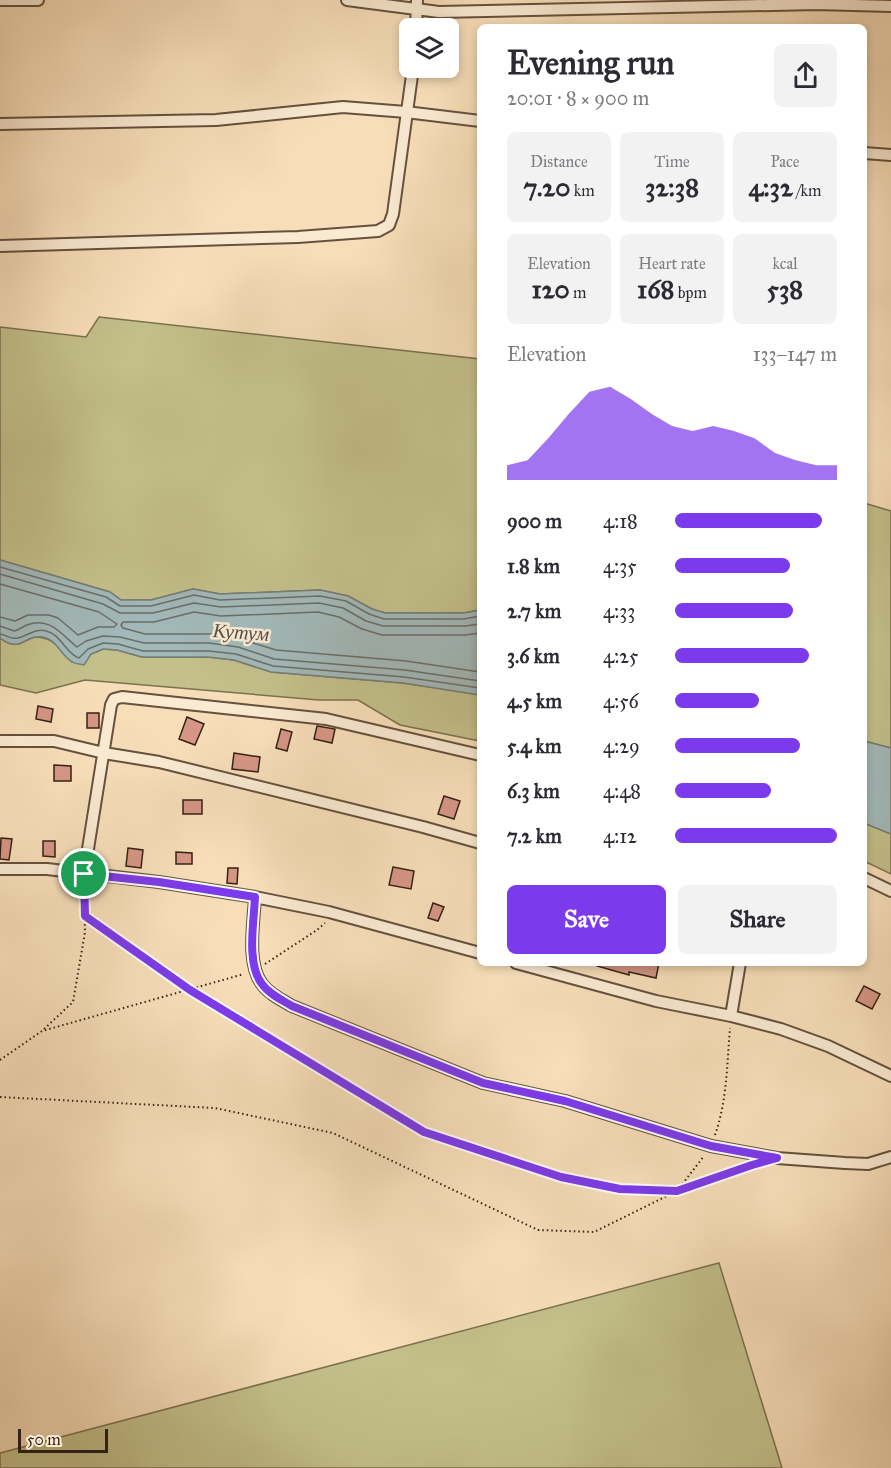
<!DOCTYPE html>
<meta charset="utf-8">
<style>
:root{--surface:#fff;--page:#f2f2f3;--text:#2b2b33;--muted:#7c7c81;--accent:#7c3aed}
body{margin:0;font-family:"IM FELL Great Primer",serif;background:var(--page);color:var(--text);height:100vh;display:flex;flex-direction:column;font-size:22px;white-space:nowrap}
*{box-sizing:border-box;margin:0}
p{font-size:20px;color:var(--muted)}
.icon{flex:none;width:33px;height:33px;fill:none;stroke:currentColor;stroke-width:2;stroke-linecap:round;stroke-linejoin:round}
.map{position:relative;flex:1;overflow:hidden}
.sheet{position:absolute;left:477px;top:24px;width:390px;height:942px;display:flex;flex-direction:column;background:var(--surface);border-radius:9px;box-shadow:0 3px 9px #0003}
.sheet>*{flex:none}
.fabs{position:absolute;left:399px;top:18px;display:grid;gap:12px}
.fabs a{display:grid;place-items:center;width:60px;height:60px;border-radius:9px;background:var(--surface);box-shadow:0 3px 9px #0003;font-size:30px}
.scale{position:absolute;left:18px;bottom:15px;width:90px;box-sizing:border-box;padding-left:6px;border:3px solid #342215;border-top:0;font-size:16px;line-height:21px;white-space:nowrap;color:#342215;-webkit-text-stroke:4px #faead2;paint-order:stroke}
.pin{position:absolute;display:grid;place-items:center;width:51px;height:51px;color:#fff;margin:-26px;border:3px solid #fff;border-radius:50%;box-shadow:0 2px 6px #0007}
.round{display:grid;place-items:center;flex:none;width:63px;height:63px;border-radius:9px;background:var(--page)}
.summary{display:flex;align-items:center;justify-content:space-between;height:102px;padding:0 30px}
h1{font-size:33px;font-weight:700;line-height:45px}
.figures{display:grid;grid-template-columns:repeat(3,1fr);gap:9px;height:102px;padding:6px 30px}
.figures div{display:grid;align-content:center;border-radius:9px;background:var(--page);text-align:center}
.figures b{font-size:26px;font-weight:700}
.figures small{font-size:16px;font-weight:400}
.figures p{font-size:16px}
.chart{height:168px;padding:12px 30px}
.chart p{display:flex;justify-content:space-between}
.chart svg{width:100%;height:108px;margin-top:6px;fill:var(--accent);opacity:.7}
.action{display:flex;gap:12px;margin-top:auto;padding:12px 30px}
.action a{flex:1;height:69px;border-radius:9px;background:var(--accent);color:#fff;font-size:24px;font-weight:700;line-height:69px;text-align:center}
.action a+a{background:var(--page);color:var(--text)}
ul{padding:0 30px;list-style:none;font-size:20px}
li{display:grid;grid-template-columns:96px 72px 1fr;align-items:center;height:45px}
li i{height:15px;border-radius:8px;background:var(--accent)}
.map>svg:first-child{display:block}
.green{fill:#c3c08b;stroke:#7c7150;stroke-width:1.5}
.water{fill:#a2b9ba;stroke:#767d78;stroke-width:1.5}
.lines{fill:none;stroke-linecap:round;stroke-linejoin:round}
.shore{stroke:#6b6e68;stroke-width:1.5}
.building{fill:#d69686;stroke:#342215;stroke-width:1.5}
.street-casing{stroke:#65513e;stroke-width:14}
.path{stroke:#342215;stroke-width:2;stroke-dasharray:1.5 3;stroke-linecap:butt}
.street{stroke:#faead2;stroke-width:10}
.route-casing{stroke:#fff;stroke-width:12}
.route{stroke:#7c3aed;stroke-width:8}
.labels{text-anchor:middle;stroke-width:5;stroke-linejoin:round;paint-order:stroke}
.water-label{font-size:20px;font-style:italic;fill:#554f47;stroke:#faead2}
</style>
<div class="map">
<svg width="891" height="1468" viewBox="0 0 891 1468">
<rect width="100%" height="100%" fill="#f7deb9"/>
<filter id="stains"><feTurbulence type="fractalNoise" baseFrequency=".00333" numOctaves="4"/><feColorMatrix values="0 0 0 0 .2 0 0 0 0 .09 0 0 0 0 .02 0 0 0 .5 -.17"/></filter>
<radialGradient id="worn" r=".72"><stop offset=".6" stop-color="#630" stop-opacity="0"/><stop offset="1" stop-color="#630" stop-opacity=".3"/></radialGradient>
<path class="green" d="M99,317L480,359V610L464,613H385L372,609L348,596L320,590L220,594L193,589L151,600H121L110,592L0,560V327L86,337Z
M864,503L891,511V748L864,741Z
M33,637C53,636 59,648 72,662L103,649L117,650L142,657H208L234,660L271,672L403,683L479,694L480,741L400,725L358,700H319L85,680L36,693L0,685V638C13,648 19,645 33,637Z
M864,823L891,834V874L864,861Z
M719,1263L782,1468H0V1453Z"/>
<path class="water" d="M0,560L110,592L121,600H151L193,589L220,594L320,590L348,596L372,609L385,613H464L480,610V695L403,683L271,672L234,660L208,657H142L117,650L103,649L91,654L84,665C80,664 74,664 71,661C61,655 56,639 43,637C24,634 21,654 0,638Z
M864,741L891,748V834L864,823Z"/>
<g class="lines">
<path class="shore" d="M0,567L106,597L120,606H151L194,595L220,600L320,596L346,601L369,614L384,619H464L480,616
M0,574L103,604L120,613H153L194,603L221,607L319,603L343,608L366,621L383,626H465L480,624
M0,584L99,612L117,624L114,627H98L78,635L58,618L49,615H28L15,621L0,617
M0,626L14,631C19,630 22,627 27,625C50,616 62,635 77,647L86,641L103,636L120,637L144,643H209L238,647L274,659L405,670L480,681
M480,633L465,635H382L362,629L339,617L318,612L221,616L194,612L154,622H123L121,625L123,628L145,634H211L240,639L276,650L406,661L480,672
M0,634C7,635 11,640 18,638C28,636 34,628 46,631C61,634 66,654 79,658L88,649L103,643L118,644L143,651H209L236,654L273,666L404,677L480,688"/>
</g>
<path class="building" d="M38,706L53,709L51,722L36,719Z
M87,713H99V728H87Z
M187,717L204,724L195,745L179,739Z
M317,726L335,729L332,743L314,739Z
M281,729L292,732L287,751L276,748Z
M234,753L260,757L258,772L232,769Z
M54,765L71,766V781H54Z
M444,796L460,801L454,819L438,814Z
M183,800H202V814H183Z
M1,838L12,839L9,860L0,859Z
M43,841H55V857L43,856Z
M128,848L143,850L141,868L126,866Z
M176,852L192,853V864H176Z
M393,867L414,871L411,889L389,885Z
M228,868H238L237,884L227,883Z
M433,903L444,907L438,921L428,918Z
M597,963H659L656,978L629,972V975L597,966Z
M864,986L880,994L872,1009L856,1001Z"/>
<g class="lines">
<defs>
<path id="street" d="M0,0H38
M347,0L439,12L816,4L891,6
M416,28L417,0
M0,124L216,120L343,107L406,112L480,121
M864,153L891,155
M0,246L298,237L378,231L389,225L393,214L413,68
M0,741H54L104,753L159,762L423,827L480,843
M0,869H47L159,882L255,897L329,912L480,953
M84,874L111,705L114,699L122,697L326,719L480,755
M864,878L891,891
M255,897C254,921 246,964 262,984C269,994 282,1000 292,1006L483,1083L565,1101L711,1146L777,1158L845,1163L868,1164L891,1157
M516,963L656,1001L731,1016L781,1029L828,1046L891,1076
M731,1016L740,963"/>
</defs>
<use href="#street" class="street-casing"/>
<path class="path" d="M85,916L190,990L424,1132L560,1177L620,1189L677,1191L750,1165
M265,964L317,930L325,923
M44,1029L73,1002L85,932L84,886
M0,1060L42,1031L244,974
M0,1097L215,1108L333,1133L538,1230L594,1232L677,1191L704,1156
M715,1135C727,1101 727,1064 730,1028"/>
<use href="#street" class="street"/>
</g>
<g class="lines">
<defs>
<path id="route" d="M84,874L159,882L255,897C254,921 246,964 262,984C269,994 282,1000 292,1006L483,1083L565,1101L711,1146L777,1158L752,1165L677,1191L620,1189L561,1177L424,1132L190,990L85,916Z"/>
</defs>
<use href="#route" class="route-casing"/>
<use href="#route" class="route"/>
</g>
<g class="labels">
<g class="water-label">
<text transform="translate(241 632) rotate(4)" y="7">Кутум</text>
</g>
</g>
<rect width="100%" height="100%" filter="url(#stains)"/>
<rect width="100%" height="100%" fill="url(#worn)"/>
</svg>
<div class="fabs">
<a><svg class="icon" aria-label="layers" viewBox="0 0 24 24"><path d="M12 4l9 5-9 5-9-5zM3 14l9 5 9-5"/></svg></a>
</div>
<div class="scale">50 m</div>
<div class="pin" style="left:84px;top:874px;background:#1e9e55"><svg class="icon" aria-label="arrive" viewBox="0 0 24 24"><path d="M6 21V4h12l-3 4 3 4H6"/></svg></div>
<section class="sheet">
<div class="summary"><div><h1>Evening run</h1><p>20:01 · 8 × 900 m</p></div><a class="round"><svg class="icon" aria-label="share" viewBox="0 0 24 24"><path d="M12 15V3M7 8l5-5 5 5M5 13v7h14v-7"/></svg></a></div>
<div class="figures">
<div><p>Distance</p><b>7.20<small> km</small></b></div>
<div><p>Time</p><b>32:38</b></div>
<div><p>Pace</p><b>4:32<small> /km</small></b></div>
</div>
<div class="figures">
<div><p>Elevation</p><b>120<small> m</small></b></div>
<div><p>Heart rate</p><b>168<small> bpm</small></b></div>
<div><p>kcal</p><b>538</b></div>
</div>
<div class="chart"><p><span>Elevation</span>133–147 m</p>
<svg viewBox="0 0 160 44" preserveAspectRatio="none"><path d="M0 44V38L10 36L20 27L30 17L40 8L50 6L60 11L70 17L80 22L90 24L100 22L110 24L120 27L130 33L140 36L150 38L160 38V44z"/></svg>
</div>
<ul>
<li><b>900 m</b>4:18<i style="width:91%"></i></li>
<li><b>1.8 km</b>4:35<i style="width:71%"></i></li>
<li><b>2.7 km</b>4:33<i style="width:73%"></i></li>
<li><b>3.6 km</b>4:25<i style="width:83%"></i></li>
<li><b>4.5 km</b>4:56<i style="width:52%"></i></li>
<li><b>5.4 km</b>4:29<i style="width:77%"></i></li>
<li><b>6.3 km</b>4:48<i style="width:59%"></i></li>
<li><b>7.2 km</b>4:12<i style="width:100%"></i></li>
</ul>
<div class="action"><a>Save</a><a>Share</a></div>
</section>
</div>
